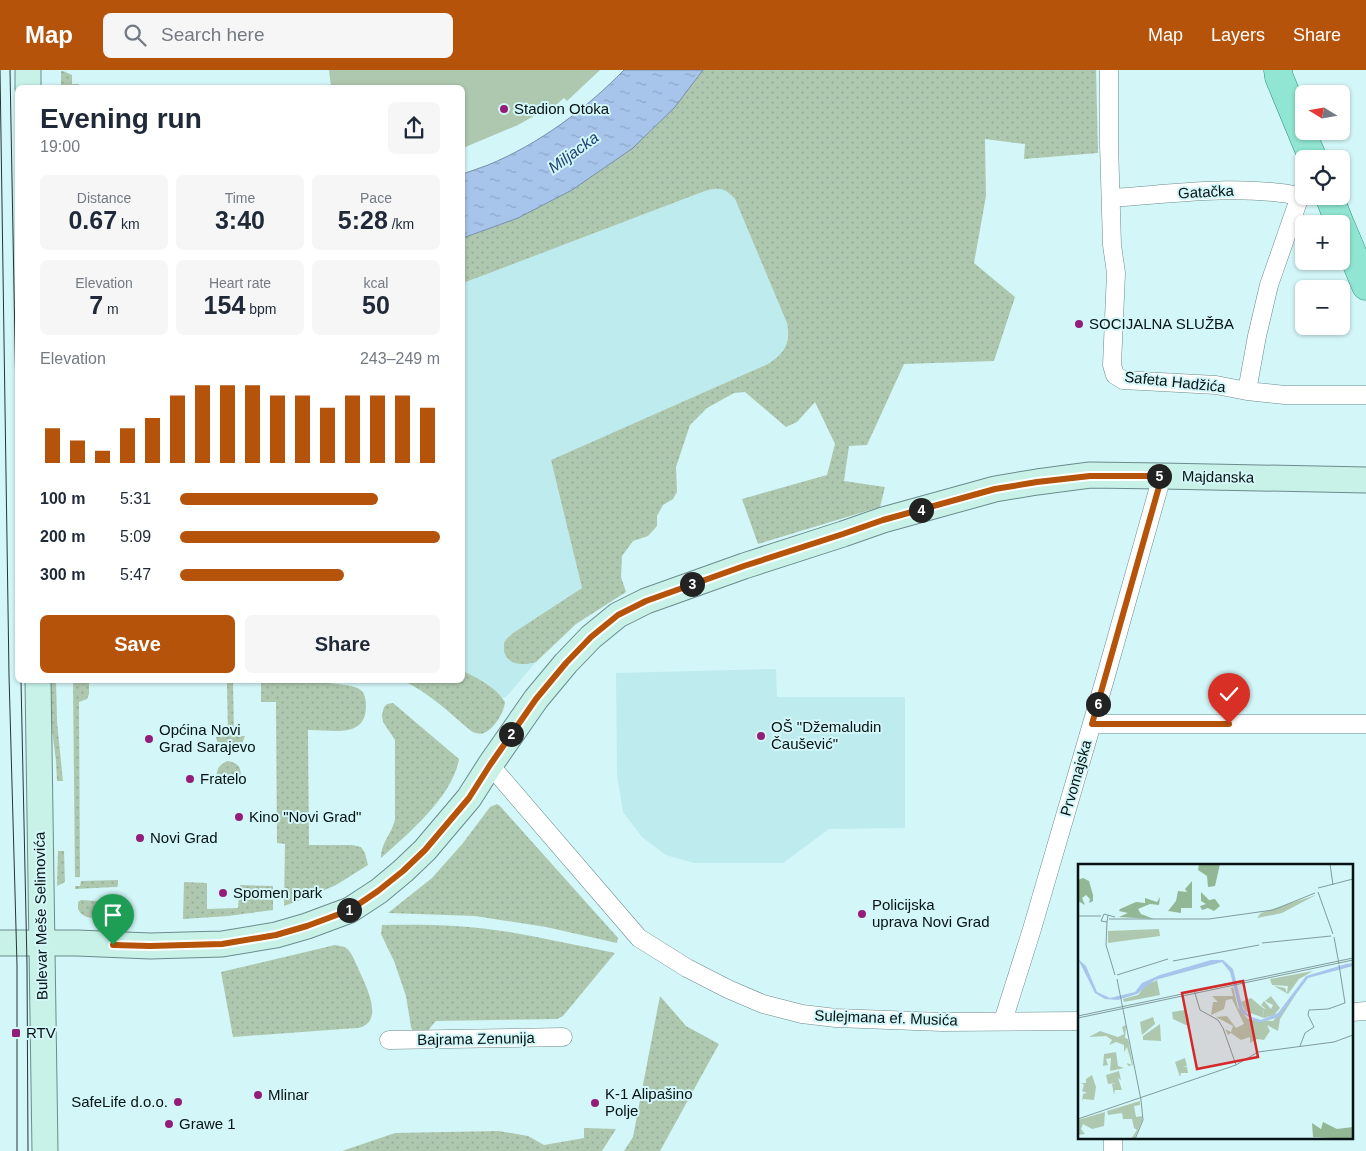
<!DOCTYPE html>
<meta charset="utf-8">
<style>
:root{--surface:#fff;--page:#f6f6f7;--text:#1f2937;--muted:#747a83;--accent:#b45309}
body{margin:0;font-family:Arial,sans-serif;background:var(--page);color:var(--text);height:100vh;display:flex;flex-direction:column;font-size:19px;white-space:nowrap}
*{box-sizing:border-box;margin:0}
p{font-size:16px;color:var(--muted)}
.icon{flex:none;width:28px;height:28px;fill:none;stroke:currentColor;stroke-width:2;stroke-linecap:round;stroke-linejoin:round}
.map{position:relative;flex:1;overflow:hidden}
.side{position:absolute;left:15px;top:15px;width:450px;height:598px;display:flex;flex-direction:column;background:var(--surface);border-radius:8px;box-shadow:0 1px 4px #0004}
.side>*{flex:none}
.needle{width:32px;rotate:281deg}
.buttons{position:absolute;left:1295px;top:15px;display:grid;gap:10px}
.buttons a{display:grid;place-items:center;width:55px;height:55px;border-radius:8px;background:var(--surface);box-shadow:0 1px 4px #0004;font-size:25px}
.pin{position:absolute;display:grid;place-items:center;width:42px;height:42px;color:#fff;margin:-51px -21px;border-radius:50% 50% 50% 0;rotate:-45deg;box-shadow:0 0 5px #0007}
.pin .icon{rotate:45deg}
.km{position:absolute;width:25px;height:25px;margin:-12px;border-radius:50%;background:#222;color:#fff;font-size:14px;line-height:25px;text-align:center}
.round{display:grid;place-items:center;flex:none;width:52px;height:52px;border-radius:8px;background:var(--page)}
.head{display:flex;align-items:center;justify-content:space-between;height:85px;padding:0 25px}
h1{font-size:28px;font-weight:800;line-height:38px}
.stats{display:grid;grid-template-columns:repeat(3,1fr);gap:8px;height:85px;padding:5px 25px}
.stats div{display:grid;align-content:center;border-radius:8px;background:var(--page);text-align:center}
.stats b{font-size:25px;font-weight:800}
.stats small{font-size:14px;font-weight:400}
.stats p{font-size:14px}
.chart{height:140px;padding:10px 25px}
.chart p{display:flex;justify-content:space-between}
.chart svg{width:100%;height:90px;margin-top:5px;stroke:var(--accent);stroke-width:6}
.button{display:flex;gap:10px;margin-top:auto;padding:10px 25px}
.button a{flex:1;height:58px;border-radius:8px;background:var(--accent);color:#fff;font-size:20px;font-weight:800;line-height:58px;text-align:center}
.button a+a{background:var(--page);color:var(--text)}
ul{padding:0 25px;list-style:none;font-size:16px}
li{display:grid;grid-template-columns:80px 60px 1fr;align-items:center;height:38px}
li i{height:12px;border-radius:6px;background:var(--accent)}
header{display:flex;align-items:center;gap:30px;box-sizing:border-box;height:70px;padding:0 25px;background:var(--accent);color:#fff}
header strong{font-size:24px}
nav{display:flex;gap:28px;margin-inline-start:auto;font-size:18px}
.search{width:350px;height:45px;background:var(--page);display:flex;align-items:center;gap:12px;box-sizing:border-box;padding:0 18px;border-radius:8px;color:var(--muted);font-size:19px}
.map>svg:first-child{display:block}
.built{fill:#beebee}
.grass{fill:url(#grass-dots)}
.pitch{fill:#aec8af}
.water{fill:url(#water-ripples);stroke:#778faa}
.pier{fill:#d3f6f8}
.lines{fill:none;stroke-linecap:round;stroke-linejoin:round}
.street-casing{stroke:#6b8b8d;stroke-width:19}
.secondary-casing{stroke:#6b8b8d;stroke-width:27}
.primary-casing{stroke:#30917c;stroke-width:29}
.street{stroke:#fff;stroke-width:18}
.secondary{stroke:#c8f2e8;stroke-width:25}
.primary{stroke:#90e6d2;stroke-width:28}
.tram{stroke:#263637;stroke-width:1}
.route-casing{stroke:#fff;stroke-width:10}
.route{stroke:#b45309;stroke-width:6}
.poi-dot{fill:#941d7a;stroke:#d3f6f8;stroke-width:2}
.labels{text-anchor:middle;stroke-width:4;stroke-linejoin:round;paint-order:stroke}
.poi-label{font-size:15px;fill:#061213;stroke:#d3f6f8;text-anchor:start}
.street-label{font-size:15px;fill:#061213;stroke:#d3f6f8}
.water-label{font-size:16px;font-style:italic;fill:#204475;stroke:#d3f6f8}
.inset-road{fill:none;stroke:#819b9c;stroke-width:1}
.view{fill:#d62828;fill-opacity:0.15;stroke:#d62828;stroke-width:2.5}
.inset-edge{fill:none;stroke:#061213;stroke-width:2.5}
</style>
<header>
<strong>Map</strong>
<div class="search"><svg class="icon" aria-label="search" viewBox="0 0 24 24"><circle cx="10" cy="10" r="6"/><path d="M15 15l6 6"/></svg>Search here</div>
<nav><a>Map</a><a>Layers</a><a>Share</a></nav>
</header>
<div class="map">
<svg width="1366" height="1081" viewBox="0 0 1366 1081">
<defs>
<pattern id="grass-dots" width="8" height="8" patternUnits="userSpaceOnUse" patternTransform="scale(1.25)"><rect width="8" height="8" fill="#aec8af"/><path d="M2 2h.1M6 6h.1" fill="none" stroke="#94ab96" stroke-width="1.8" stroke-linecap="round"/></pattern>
<pattern id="water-ripples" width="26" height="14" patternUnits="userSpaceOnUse" patternTransform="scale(1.25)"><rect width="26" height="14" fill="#a7c4eb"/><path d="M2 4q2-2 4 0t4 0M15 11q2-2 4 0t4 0" fill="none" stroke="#8ea7c9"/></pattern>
</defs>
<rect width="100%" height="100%" fill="#d3f6f8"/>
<path class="built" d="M713,118H721L730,122L735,129L787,253L789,263L785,280L778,288L768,294L551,390L582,518L513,563L508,568L504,573L532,593L536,592L506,627L503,628L487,613L463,601L462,213Z
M776,599L777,627H905V758L829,759L783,793H694L666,785L642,767L623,742L617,705L616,603Z"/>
<path class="grass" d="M703,0H1096L1098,83L1024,89L1025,74L985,69L986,126L974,193L1015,227L994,291L904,294L867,375L849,376L844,411L885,417L880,437L758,474L742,429L827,405L835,374L815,332L797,352L786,357L745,322L734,323L707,338L690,355L676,397L677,422L673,429L663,435L657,446V456L648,466L633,471L622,486L621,507L626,522L576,554L536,592C524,596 507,595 504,581C504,579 504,575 504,573C506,569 510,566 513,563L582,518L551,390L768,294C785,283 791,273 787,253L735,129C725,118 719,117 705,121L463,213V168L518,148L572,120L633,78L675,37Z
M61,1H63L72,5V14H79V17H61Z
M463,601C478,608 496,617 505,632C504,643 494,659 484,663C479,665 475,663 471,661C450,643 428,622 402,610H462Z
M50,610H56L57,652L63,711H57L56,691L51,653Z
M73,610H89V624L87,629L79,632L80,807H75Z
M185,610H243V612H233L234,666H245L241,676C231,681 218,680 216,667L228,666L227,612H185Z
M259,610C275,610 290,609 306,610C316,610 326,613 336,614C344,615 353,615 359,619C365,622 366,630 366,636C366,670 330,659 308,660L309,775H352L361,777L365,783L368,795L336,815L311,826L284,836L285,774L277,773L276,632H261V612H259Z
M393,633L459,689C453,726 408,764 381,788C381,772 392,764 395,749V670L383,652L382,645L384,637L387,634Z
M227,691C241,693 241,699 241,711H216C217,700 217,696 227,691Z
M497,734L500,736L618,868L617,873L546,857L475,846L388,843L432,808L463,773L490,737Z
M58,781H64L65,812L57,816Z
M118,810V815L117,817H114L75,819V816H80L81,811Z
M184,812L207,813V839L238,838L240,815L273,816V840L228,846L183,849Z
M81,830L98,831L99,834H109V830L118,831L121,834L120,848C113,851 90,850 83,845C80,843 80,842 78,839V832Z
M382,855C424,854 467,855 509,862C544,868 580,876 615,883L563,946L557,949L436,951C425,962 432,964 413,962L411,957L406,926L394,891L381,864Z
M335,875C338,876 344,876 346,878C352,882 355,892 358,898C364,912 383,946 364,956C362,957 359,958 357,958L233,967L221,902Z
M660,926L686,956L719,974L660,1081H624L633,1067Z
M584,1058L616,1059L602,1081H342L395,1063L499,1061L528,1066L544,1075L584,1068Z"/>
<path class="pitch" d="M329,0H600L567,31L564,28L550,40L548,38L518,55L463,78L462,18L331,17Z"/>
<path class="water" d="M624,0H703L675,37L633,78L572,120L518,148L463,168V104C471,101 480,98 488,95C539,74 586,39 624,0Z"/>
<path class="pier" d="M0,126H18V191H0Z"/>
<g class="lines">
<defs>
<path id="street" d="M1109,0V74L1112,175L1116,203L1112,295L1115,305L1123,310L1216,315L1247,321L1285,325H1366
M1111,128C1174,124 1238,114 1300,126
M1247,321L1257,266L1269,215L1300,126L1304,123
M1092,654H1366
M490,695L639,868L687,898L728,919L763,934L802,944L836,948L942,952L1080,951
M1352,942L1366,941
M1003,951L1032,859L1105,609L1162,406
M389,970L563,967
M1113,1081V1067"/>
<path id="secondary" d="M28,0V18
M38,610L45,1081
M0,873H77L150,876L222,874L276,865L307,856L350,840L379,821L403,801L425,780L469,728L490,695L536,629L566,593L591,567L618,545L646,531L744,496L843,464L883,450L995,419L1037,412L1090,405L1162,406L1366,410"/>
<path id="primary" d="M1278,0L1279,7L1313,89
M1329,126L1340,154
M1341,156L1366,216"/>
</defs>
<use href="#street" class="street-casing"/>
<use href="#secondary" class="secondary-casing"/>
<use href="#primary" class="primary-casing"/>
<use href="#street" class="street"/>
<use href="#secondary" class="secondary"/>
<use href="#primary" class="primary"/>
<path class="tram" d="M0,0L9,605L17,895V1081
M10,0L18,437
M21,610L27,895L28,1081"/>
</g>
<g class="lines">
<defs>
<path id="route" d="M113,875L150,876L222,874L276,865L307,856L350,840L378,821L403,801L425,780L469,728L490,695L536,629L566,593L591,567L618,545L646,531L744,496L843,464L883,450L995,419L1037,412L1090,406H1162L1092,654H1229"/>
</defs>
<use href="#route" class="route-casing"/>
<use href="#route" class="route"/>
</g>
<g class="poi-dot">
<circle cx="504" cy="39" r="5"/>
<circle cx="1079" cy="254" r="5"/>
<circle cx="761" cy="666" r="5"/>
<circle cx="149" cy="669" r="5"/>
<circle cx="190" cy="709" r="5"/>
<circle cx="239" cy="747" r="5"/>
<circle cx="140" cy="768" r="5"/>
<circle cx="223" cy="823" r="5"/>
<circle cx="862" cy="844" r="5"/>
<rect x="11" y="958" width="10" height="10" rx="2.5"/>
<circle cx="258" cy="1025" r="5"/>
<circle cx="178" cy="1032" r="5"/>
<circle cx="595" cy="1033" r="5"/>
<circle cx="169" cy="1054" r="5"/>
</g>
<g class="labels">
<g class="poi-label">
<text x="514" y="44">Stadion Otoka</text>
<text x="1089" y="259">SOCIJALNA SLUŽBA</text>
<text x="771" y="662">OŠ "Džemaludin<tspan x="771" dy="17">Čaušević"</tspan></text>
<text x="159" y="665">Općina Novi<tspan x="159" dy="17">Grad Sarajevo</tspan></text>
<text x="200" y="714">Fratelo</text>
<text x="249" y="752">Kino "Novi Grad"</text>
<text x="150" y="773">Novi Grad</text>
<text x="233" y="828">Spomen park</text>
<text x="872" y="840">Policijska<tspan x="872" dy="17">uprava Novi Grad</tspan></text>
<text x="26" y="968">RTV</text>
<text x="605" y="1029">K-1 Alipašino<tspan x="605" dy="17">Polje</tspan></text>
<text x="268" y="1030">Mlinar</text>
<text x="168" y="1037" text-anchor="end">SafeLife d.o.o.</text>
<text x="179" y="1059">Grawe 1</text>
</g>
<g class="street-label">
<text transform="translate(1206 122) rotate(-3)" y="5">Gatačka</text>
<text transform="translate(1175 312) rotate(6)" y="5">Safeta Hadžića</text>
<text transform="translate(1218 407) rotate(1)" y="5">Majdanska</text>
<text transform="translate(1076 708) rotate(-74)" y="5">Prvomajska</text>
<text transform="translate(41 846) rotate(-91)" y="5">Bulevar Meše Selimovića</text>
<text transform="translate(886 948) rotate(2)" y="5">Sulejmana ef. Musića</text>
<text transform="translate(476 969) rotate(-1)" y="5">Bajrama Zenunija</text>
</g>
<g class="water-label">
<text transform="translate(573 82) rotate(-36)" y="6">Miljacka</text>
</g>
</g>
<g transform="translate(1078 794)">
<rect width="275" height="275" fill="#d3f6f8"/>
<path d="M238,31L204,49L179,54L183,49ZM81,65L82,72L30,79V67ZM235,107L221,115L210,130L196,122L207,124L209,129L210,122L194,121L192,115ZM79,116L82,131L46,138L45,135L60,131L67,122ZM155,123L160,144L170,155L195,157L218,130L202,155L200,167L189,161L192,167L186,176L179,175L172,179V173L163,176L153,169L150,171L147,165L153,168L155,162L138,153L149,152L158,164L166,160L154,135L148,136L146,145L133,151L135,138H140L134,132H155L153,124ZM193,132L202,144L196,151L186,154L185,144L188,145L183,141L186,137L193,145L195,141L187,137ZM107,146L110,151L112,163L95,155L94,148ZM75,153L77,160L64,171L62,158ZM48,161L47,174L50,175L55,201L50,202L49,199L54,201L49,183L46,188V181L38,178L31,181L34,176L28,172L11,173L22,167L40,173L46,170L44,163ZM38,188L40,202L46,204L32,207L33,194L28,195L30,201L25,202L26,190ZM107,194L109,202L105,203H109L110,209H103L102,213L97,198ZM41,207L43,216L40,214L44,226H37L36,231L34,220L38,219L30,220L28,211ZM14,211L18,223L16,236L5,235L4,238L5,230L9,229L4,227L6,221L3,219H8V215ZM62,237V241L56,242L58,253L64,252V257L56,275H53L59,266L56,264L45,275L56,264L54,255H45L44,249L30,251L29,247ZM27,248L26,262L14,265L5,260L3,265L7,270L0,271V256Z" fill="#aec8af"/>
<path d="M121,0H142L137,22L130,23L129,12L120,6ZM5,14L11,17L15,31V37L11,39L12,35L8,31L4,34L7,41L0,37V16ZM114,17V44H103V49L90,47L98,37L100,27L109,28L107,25ZM123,28L131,36L137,35L142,42L136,47L130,44L124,46L122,42L128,40L123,37ZM82,33L81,41L72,40L60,45L63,50L76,55L41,53L50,49L41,47L42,45L58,38L67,39V34L79,38ZM245,258L259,265L275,263V275L235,273L234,259L243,265Z" fill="#92b794"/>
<path d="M82,160L83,177L65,176V172Z" fill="#aec8af"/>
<path d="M173,134L185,144L186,154L167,147L163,138Z" fill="#aec8af"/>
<path d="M0,95L8,102L19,128L32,134L57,128L64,119L82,111L133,96H145L155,105L165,145L173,153L183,156L200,149L228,112L268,100L275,99V102L230,114L201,153L181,159L162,148L152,108L144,98L77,116L59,130L40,136L27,135L17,129Z" fill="#a7c4eb"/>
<path class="inset-road" d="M252,0L255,21M240,24L275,15M240,28L255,70M30,51L29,58L23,57L26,50L37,53M0,52H23M31,55H131L195,46L237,29M29,58L28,81L37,111M256,73L261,100M184,79L253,72M95,97L181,81M39,111L90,95M39,115L63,236M116,126L122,146L140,156L145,164L158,201M0,152L275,94M0,154L275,96M222,182L227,169L236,163L230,151L231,146L250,145L267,139L261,101M0,255L158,201L180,188L256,178L275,171M57,275L65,256L63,236"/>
<path class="view" d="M165,117L180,193L119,205L104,129Z"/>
<rect width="275" height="275" class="inset-edge"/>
</g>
</svg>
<div class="buttons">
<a><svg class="needle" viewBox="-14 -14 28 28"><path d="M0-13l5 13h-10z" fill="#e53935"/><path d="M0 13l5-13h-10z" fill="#747a83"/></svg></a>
<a><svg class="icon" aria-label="locate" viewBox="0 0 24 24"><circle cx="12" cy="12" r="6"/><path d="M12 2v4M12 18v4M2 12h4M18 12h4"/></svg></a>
<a>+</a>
<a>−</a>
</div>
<div class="pin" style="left:113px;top:875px;background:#1e9e55"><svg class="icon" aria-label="arrive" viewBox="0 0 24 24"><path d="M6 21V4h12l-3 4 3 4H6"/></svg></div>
<div class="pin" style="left:1229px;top:654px;background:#d93025"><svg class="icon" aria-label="check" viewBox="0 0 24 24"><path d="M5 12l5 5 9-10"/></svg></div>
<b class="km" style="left:349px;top:840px">1</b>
<b class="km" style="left:511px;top:664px">2</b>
<b class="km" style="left:692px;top:514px">3</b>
<b class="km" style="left:921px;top:440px">4</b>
<b class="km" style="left:1159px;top:406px">5</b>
<b class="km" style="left:1098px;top:634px">6</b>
<section class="side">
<div class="head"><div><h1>Evening run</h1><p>19:00</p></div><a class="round"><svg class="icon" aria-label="share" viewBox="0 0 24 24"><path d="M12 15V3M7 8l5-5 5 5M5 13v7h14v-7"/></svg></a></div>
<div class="stats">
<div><p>Distance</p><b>0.67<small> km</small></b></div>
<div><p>Time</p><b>3:40</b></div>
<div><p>Pace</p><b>5:28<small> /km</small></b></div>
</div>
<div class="stats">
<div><p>Elevation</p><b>7<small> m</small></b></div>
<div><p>Heart rate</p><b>154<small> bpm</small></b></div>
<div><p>kcal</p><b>50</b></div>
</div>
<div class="chart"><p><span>Elevation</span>243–249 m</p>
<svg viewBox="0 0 160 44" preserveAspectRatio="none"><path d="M5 44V27M15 44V33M25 44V38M35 44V27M45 44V22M55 44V11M65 44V6M75 44V6M85 44V6M95 44V11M105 44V11M115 44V17M125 44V11M135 44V11M145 44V11M155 44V17"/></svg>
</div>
<ul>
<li><b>100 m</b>5:31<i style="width:76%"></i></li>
<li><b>200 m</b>5:09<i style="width:100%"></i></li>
<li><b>300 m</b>5:47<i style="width:63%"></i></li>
</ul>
<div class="button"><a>Save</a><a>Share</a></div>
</section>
</div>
